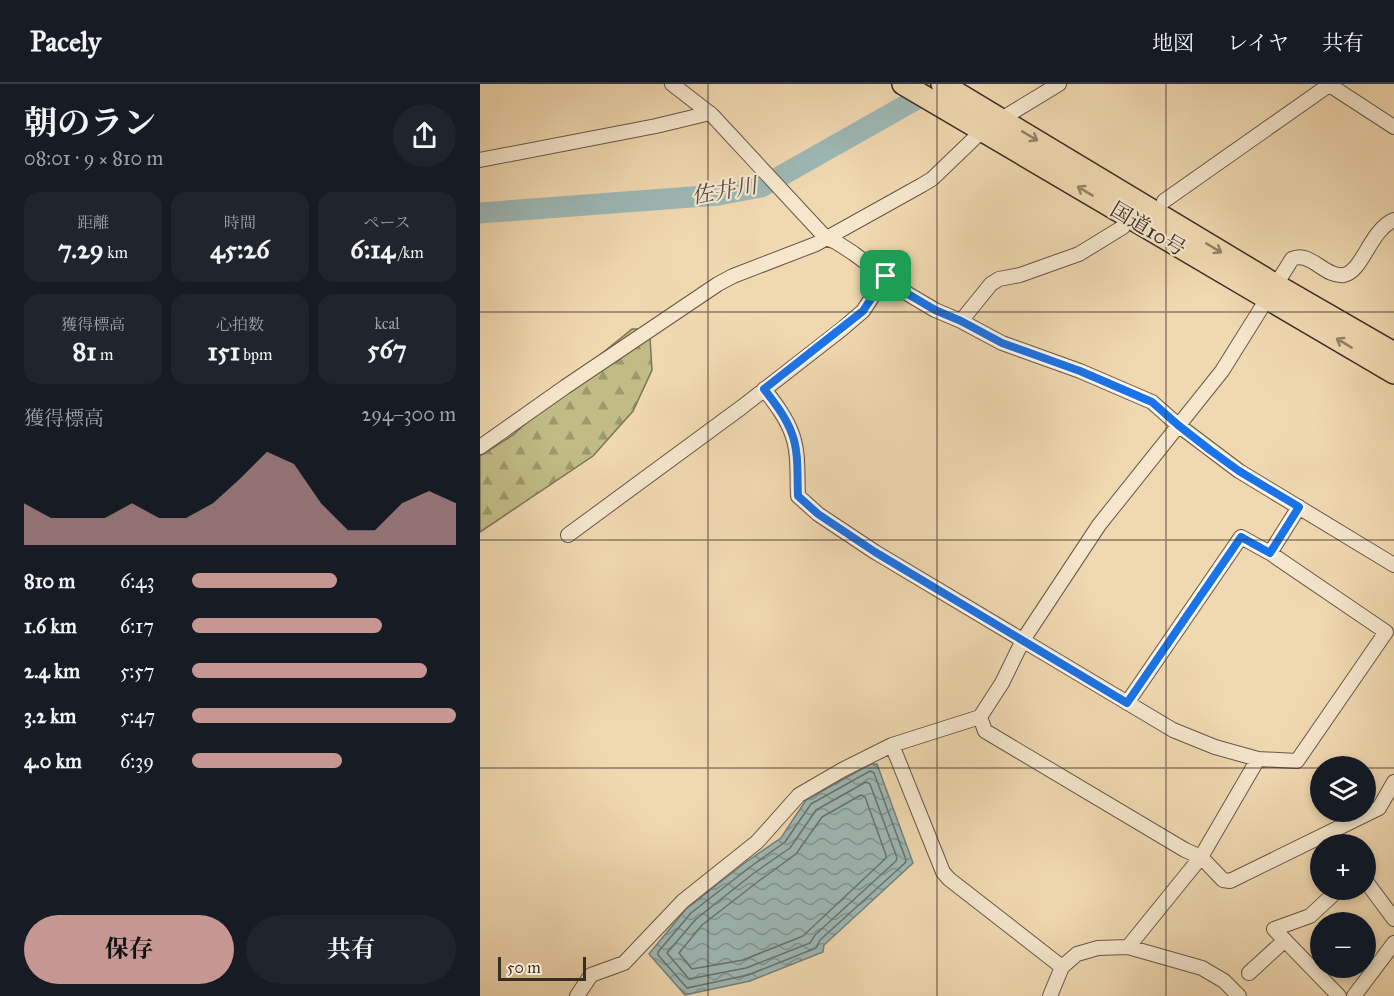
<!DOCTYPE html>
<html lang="ja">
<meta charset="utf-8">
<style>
:root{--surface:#171b24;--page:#20242c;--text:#f1f3f6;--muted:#9ea1a6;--line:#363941;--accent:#c59692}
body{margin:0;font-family:"IM FELL Great Primer","Noto Serif JP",serif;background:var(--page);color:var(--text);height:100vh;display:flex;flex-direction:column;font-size:22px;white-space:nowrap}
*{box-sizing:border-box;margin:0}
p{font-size:20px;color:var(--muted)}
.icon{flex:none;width:33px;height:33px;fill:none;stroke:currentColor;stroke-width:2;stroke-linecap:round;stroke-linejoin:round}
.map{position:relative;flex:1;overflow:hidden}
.side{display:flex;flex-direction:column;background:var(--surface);width:480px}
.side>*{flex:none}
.fabs{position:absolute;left:830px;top:672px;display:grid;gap:12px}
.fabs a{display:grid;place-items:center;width:66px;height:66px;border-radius:50%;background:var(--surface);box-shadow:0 3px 9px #0003;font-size:30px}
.scale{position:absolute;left:18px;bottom:15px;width:88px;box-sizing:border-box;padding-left:6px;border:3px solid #392c25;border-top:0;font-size:16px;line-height:21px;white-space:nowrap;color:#392c25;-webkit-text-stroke:4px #f5e6cc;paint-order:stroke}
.pin{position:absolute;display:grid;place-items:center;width:51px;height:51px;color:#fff;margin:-26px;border-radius:12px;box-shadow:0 3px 9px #0006}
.round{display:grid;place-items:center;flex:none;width:63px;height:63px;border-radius:32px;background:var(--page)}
.overview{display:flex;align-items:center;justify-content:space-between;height:102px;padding:0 24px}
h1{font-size:33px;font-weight:700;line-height:45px}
.metrics{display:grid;grid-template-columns:repeat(3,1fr);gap:9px;height:102px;padding:6px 24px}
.metrics div{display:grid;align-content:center;border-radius:15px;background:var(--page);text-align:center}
.metrics b{font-size:26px;font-weight:700}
.metrics small{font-size:16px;font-weight:400}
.metrics p{font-size:16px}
.chart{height:168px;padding:12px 24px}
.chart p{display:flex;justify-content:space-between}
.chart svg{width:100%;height:108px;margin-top:6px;fill:var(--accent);opacity:.7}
.button{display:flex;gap:12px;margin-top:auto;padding:12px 24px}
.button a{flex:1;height:69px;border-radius:36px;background:var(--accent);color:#111;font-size:24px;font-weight:700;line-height:69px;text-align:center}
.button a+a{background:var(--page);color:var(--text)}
ul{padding:0 24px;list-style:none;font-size:20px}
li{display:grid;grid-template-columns:96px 72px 1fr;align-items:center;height:45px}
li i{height:15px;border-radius:8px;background:var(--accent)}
header{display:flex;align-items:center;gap:36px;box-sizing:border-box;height:84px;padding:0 30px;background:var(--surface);border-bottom:2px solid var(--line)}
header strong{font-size:28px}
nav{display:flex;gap:33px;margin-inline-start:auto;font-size:21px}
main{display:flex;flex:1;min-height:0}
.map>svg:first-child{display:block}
.forest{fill:url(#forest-firs);stroke:#7d7456;stroke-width:1.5}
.water{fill:url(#water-waves);stroke:#75807b;stroke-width:1.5}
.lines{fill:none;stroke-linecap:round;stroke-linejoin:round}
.shore{stroke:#6b726d;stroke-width:1.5}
.river{stroke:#9db8b5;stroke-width:21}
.minor-casing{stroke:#675748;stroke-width:16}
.highway-casing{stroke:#392c25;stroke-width:24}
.minor{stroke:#f5e6cc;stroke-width:14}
.highway{stroke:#f0d8b0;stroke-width:21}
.oneway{stroke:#94826a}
.route-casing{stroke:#fff;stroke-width:12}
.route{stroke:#1a73e8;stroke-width:8}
.grid{fill:none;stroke:#392c25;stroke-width:1.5;stroke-opacity:0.55}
.labels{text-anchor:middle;stroke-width:4.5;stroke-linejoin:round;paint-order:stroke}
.street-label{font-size:21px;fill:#392c25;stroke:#f5e6cc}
.water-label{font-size:22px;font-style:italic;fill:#524f49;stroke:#f5e6cc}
</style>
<header>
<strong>Pacely</strong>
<nav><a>地図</a><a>レイヤ</a><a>共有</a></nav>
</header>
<main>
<section class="side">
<div class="overview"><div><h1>朝のラン</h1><p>08:01 · 9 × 810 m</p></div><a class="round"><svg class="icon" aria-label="share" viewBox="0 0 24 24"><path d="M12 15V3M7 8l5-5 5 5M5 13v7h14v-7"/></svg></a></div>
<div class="metrics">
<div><p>距離</p><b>7.29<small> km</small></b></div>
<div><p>時間</p><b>45:26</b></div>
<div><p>ペース</p><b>6:14<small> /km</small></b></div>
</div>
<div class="metrics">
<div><p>獲得標高</p><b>81<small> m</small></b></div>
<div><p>心拍数</p><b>151<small> bpm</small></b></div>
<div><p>kcal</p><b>567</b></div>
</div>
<div class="chart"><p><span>獲得標高</span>294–300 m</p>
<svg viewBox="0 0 160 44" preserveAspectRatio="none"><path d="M0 44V27L10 33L20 33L30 33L40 27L50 33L60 33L70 27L80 17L90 6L100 11L110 27L120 38L130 38L140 27L150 22L160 27V44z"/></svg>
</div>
<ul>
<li><b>810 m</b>6:43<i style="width:55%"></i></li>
<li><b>1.6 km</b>6:17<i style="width:72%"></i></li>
<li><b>2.4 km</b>5:57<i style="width:89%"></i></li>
<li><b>3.2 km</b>5:47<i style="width:100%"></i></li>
<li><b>4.0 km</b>6:39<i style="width:57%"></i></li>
</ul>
<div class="button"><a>保存</a><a>共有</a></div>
</section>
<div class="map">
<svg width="914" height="912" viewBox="0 0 914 912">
<defs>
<pattern id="forest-firs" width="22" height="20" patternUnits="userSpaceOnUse" patternTransform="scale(1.5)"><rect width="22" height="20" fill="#c1bc86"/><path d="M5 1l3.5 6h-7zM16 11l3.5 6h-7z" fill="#9e996d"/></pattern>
<pattern id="water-waves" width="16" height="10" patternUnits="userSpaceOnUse" patternTransform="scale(1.5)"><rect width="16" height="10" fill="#9db8b5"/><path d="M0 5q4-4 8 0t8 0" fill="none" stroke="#819693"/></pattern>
</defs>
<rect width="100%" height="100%" fill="#f0d8b0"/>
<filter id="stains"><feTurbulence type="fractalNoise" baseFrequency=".00333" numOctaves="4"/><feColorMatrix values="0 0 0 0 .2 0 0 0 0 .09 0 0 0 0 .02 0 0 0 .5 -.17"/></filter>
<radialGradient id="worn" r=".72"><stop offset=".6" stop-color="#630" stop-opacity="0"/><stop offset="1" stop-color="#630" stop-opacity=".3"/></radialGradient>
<path class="forest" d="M152,245H164L170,254L172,286L153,327L113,372L0,448V372L33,351L120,271Z"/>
<path class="water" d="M391,680H397L433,779L344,861L343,868L270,897L205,911L169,870L206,825L266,778L301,754L326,716Z"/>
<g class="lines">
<path class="shore" d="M390,687L394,689L426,776L425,779L340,856L336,864L268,891L207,904L178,871V868L211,829L270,783L305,758L331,720Z
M386,698L390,700L417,774L416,777L335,851L330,859L266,884L209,895L187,869L216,835L274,789L310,764L336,726Z
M381,711L385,713L406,771V774L323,852L263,876L212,885L199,869L222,841L280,796L316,770L342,733Z"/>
<path class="river" d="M0,129L238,111L281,103L458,3"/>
<defs>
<path id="minor" d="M192,0L232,31L346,154L356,158L373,169L428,210L455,226L481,237L522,259L600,287L672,318L698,341L759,387L914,481
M848,0L914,43
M0,76L176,42L230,29
M684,117L849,1
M481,237L511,200L519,195L540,191L599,170L643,143
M284,305C294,318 306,333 312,350C319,368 317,392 318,412L338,430L395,468L693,646L735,663L778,675L817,677L906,548L790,469L819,423
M0,363L85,303L238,200L253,192L336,160L442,101L452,95L503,46L579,0
M88,451L262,323L362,245L383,227L406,192
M647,619L761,453L790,469
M500,633L505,647L705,766L721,773L743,796L750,797L899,724L914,698
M412,661L463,788L469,795L582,883
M885,796L914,835
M858,806L830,832L794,845L859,912
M648,863L721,773L778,675
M769,889L805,856
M97,912L111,891L144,879L203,817L277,758L319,711L362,686L412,661L500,633L522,599L543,556L619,441L742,287L812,175C830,166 845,194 864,191C883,187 890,146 914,136
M570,912L582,883L597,870L618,864L648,863L722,884L744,897L759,912
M874,912L914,859"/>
<path id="highway" d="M423,0L914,289
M462,0L796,201L914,269"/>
</defs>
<use href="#minor" class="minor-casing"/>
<use href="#highway" class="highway-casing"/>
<use href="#minor" class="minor"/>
<use href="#highway" class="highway"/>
</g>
<defs><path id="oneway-shaft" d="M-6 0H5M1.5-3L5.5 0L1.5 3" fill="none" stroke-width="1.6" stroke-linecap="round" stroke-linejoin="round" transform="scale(1.5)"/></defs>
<g class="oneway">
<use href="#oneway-shaft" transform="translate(550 52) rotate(31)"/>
<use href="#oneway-shaft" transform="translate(605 107) rotate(-149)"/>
<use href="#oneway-shaft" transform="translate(734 164) rotate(31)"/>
<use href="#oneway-shaft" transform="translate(864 259) rotate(-149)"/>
</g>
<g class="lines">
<defs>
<path id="route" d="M406,192L428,210L455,226L481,237L522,259L600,287L672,318L698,341L730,366L759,387L819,423L790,469L761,453L647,619L395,468L338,430L318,412C317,392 319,368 312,350C306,333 294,318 284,305L383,227Z"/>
</defs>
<use href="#route" class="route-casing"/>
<use href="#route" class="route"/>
</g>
<path class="grid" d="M228,0V912M457,0V912M686,0V912M0,228H914M0,456H914M0,684H840M885,684H914"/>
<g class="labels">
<g class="street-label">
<text transform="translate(668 145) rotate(31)" y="7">国道10号</text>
</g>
<g class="water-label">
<text transform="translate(244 106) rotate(-10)" y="8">佐井川</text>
</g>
</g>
<rect width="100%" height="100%" filter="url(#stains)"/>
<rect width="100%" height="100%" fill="url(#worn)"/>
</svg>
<div class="fabs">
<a><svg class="icon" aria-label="layers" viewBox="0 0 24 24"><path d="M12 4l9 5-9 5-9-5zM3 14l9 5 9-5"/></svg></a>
<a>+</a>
<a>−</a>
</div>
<div class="scale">50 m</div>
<div class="pin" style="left:406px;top:192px;background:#1e9e55"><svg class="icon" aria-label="arrive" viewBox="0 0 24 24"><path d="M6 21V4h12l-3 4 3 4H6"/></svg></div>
</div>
</main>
